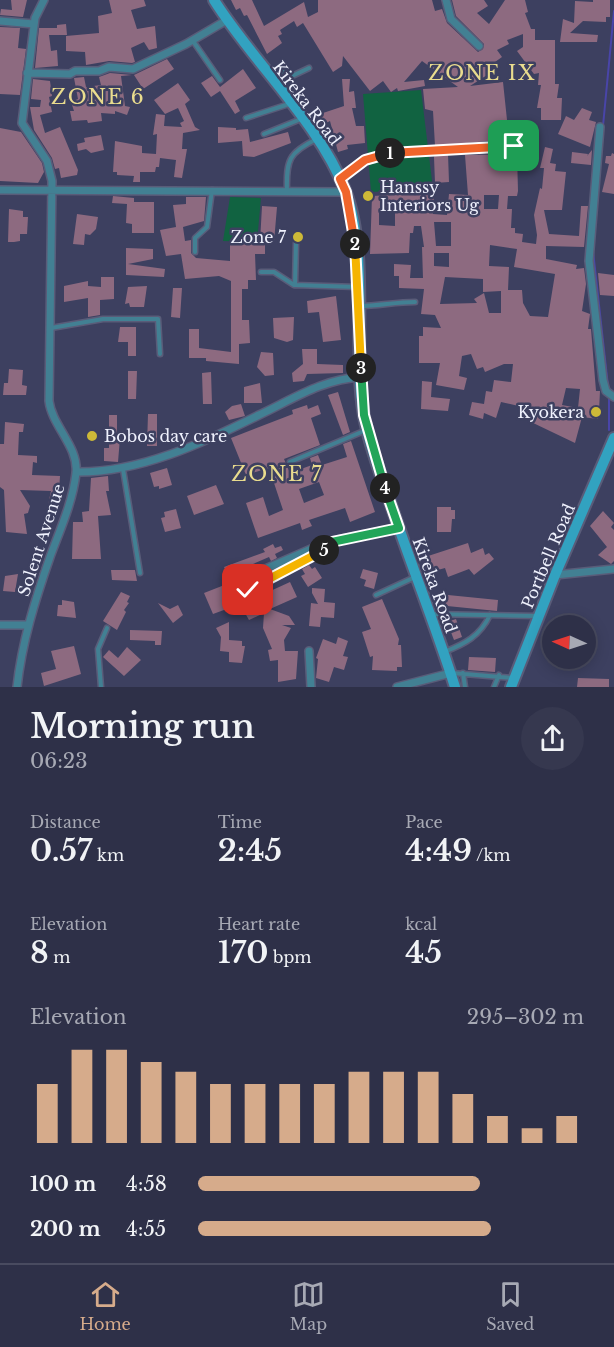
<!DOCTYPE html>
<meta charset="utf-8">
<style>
:root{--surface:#2e3048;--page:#36384f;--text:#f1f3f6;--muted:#a7a9b4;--line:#494b60;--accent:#d6ab8b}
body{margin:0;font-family:"Libre Baskerville",serif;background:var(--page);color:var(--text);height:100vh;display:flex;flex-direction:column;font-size:22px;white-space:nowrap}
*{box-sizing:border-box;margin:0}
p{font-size:20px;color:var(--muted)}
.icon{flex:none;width:33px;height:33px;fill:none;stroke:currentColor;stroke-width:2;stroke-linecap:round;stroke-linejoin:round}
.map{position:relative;height:687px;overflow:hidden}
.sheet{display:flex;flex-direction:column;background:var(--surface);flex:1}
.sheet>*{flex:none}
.needle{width:39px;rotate:273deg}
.controls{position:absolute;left:542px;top:615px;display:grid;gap:12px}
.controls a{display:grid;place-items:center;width:54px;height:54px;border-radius:50%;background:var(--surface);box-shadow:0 3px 15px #0003,0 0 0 2px var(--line);font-size:30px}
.pin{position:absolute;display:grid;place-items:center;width:51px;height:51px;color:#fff;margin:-26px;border-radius:12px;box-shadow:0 3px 9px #0006}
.km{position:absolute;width:30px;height:30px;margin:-15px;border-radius:50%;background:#222;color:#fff;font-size:16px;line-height:30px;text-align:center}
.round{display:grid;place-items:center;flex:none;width:63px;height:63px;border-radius:32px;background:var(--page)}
.head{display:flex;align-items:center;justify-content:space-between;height:102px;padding:0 30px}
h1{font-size:33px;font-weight:600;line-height:45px}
.stats{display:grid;grid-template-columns:repeat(3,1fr);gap:9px;height:102px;padding:6px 30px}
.stats div{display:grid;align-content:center}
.stats b{font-size:30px;font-weight:600}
.stats small{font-size:16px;font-weight:400}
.stats p{font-size:16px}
.chart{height:168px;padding:12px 30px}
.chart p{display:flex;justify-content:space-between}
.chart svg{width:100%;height:108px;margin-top:6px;stroke:var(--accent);stroke-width:6}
ul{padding:0 30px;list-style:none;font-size:20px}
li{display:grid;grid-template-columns:96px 72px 1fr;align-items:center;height:45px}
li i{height:15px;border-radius:8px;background:var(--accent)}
.menu{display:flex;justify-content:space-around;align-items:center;height:84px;border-top:2px solid var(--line);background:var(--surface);font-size:16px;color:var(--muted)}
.menu a{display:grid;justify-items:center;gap:3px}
.menu .on{color:var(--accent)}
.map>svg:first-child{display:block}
.green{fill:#116341}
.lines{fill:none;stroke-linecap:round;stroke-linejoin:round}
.stream{stroke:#4945a9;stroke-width:2}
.building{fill:#8d6a80;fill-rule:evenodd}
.service-casing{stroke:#595c79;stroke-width:7}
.minor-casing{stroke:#595c79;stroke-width:10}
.secondary-casing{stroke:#595c79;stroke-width:14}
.service{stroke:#428093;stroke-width:4}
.minor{stroke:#428093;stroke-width:7}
.secondary{stroke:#32a2c0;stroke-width:10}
.split-1-casing{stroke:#fff;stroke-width:12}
.split-2-casing{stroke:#fff;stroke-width:12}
.split-3-casing{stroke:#fff;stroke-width:12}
.split-4-casing{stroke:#fff;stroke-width:12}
.split-5-casing{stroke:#fff;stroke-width:12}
.split-6-casing{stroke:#fff;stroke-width:12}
.split-1{stroke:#f0652b;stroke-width:8}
.split-2{stroke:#f0652b;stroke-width:8}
.split-3{stroke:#f5b400;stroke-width:8}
.split-4{stroke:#22a559;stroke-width:8}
.split-5{stroke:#22a559;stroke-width:8}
.split-6{stroke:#f5b400;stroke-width:8}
.poi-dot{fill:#cdb938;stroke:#3d4060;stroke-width:2}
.labels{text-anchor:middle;stroke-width:5;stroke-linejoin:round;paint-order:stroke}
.street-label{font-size:16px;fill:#eff1fd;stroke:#3d4060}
.poi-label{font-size:16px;fill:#eff1fd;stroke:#3d4060;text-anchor:start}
.quarter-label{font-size:20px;letter-spacing:1.5px;fill:#e9dc8e;stroke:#3d4060}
</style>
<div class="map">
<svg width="614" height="687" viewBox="0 0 614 687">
<rect width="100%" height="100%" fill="#3d4060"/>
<path class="green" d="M421,90L433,189L371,192L363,94Z
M230,197L261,198L257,242L223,241Z"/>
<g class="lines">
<path class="stream" d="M603,126L614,11
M593,251L608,386
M609,430V394"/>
</g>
<path class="building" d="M11,0H27L23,17L0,15L1,9L12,10Z
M109,0H144L146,6L131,10L137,29L155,26L157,48L149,50L144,42L131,48L135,62L132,63L109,61L86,65L85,52L66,51V36L99,33L98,16L112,13Z
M231,0H252L264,26L304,2L308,17L318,12V0H432L435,11L442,9L447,23L478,52L483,49L484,44L456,16L452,0H484L488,6L477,13L489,24L505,0H525L528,12L525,13L531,29H535V40H555V84H559L557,98H562L561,120H541V108H537L541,85H538L539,73L534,74L517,51L523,47V34L507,40L509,44L497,50L502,57L495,62L498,68L470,86L503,82L509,139L435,146L433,111L425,109L423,89L458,87L422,61L404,82L424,80L425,86L398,91L397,88L391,92L383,81L370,91L343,56L342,66L333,72L303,23L297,27L294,21L280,30L282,34L278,36L282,43L267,54L247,15L244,16L240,8L236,10Z
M593,0H610V17H606V22L583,21L570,33L598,35L597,42H560L563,19L574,23L575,1L593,2Z
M66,24L67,35H49L51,51L57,50L58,66L35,68L39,28H57V25Z
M0,27L20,28L18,48L26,49L20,95L0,94Z
M167,59L174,69L143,89L134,75Z
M243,69L256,88L235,101L240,111L235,114L220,91L211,97L201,83L212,76L220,87Z
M110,73L132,75L121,76L125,106L130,107L127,115L115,111V114L101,113L102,121L88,123L87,120L72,121L70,111H74L71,102L78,99L74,78L84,77L86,87L101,85L99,77Z
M33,79L50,81L52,96L49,97L52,112L40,115L45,133L60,127L78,170L77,175L61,178L59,168L55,169L52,158L34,130L30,107H40L41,100L31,99Z
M342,79H350L349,92L354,91L356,108H352L356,126H364L365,143L347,145L348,149L338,152L330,121L322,125L317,115L344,106Z
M178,83L190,100L185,104L195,127L200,130L183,133L182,149H187L182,178L174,177L176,160L160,158L159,167H156L155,172H140V182H133L134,176L117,175V172H113L115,141L142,146V153L156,154L157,134L153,135L156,114L165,115L164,126L182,127L180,123L184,121L178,108L165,114L154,100Z
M582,108L592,112L589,120L596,122L590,147L558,134L566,116L574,120Z
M218,127L236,128V130L248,129L250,142L288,132L291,143L254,157L243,156L242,141L218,143Z
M0,128L21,132L42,163L44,172L38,183L0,181Z
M101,135L104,150L91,153L86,149L78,151L77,144L85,142L84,138Z
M545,147L553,149L550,163L556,164L555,171L566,172L562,210H544L549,234L579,236L581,206H588L584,247L546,246V259L577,265L576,269L584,268L586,284L582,311L590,314L588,329H591L596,391H600L599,411L598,419L582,417L575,443L529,421L531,417L521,413L523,407L501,402L496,418L484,413L483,419L469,415L472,402L484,404L486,391L492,392L494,380L511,382L513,364H504L485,372L483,367L477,369L471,354L462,356L459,376L467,378L464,390L436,385L440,363H419V336H423V327L441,328L435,315L421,314L424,289L399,288V276H394V264L411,265L410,278H423L422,247H424L421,226H414L413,233H410L409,253L370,254L372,196L434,193L433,214L447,215L449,194L468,195L465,155L517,154L518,191L517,196H508L507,209H512L511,228H515V233L523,234L522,242L536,244L537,235L534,215L540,188L542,189L544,168H540ZM484,195H499L498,209H484ZM379,210H395V226L379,225ZM434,222H451V246H436ZM490,245L517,249L514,267L555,274L548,317L530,316L523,303L522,290H508L509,267L489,266ZM434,253H449V267L434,266ZM445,277L483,279V292L501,291V313H489L484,293L474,299L477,303L440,304ZM566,388L580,389L578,408L562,405Z
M592,150L591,165L571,163L572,152L588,154L587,156Z
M612,153L614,154V194L602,192L609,164L605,163L606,156H611Z
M448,154L449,182L435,183L434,157L435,155Z
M113,196L134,198V202H154V233H132V224L126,223L127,204L112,203Z
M186,197H206L204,221L183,227L185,241L191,240V253L196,258L230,261V243L265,244V254H255L256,280H248V289H242V320H249L250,343L239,344V364L206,361V358H189V329H199V348L231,352V281L219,276L185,279L181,254L166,256L160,230L176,227L173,205L186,204Z
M262,206L277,207L274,242H260Z
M9,209L23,211V217H28L27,234H20V241L14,242H8Z
M77,214L98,217L96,229L90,235L85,234L84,245L73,244Z
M126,248L153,249V259L128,264L165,269L164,277L126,275Z
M598,273L614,275V296L600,295Z
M101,277H114V299L100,300V315L88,317V298L64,302V286L88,281V286L101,287Z
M147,286L144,307H130L129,303L125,304L128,287Z
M173,288H182L180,318L171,317Z
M336,296L341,340L323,342L319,312L308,313L307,301Z
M294,317L293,340L287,342L274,338L273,318Z
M120,327H136V356H128V342H118Z
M302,349H317V364L343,365V373L307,374L304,381L293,382L292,373L303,364Z
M261,352L273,353L274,375L265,376L257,367Z
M9,369L23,370L22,385L27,386L26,395H3L4,383H8Z
M128,371H137L136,399H128Z
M211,372L212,404H203L202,373Z
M422,381L432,382L431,397L450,399L448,411L421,409Z
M260,383L262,403H244V387Z
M338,392L350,432L343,435L328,395Z
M241,404L245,416L229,420L225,412L232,406Z
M307,405L308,409L318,405L321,414L311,418L320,445L284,459L290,473L312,465L310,458L318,455L322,465L347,457L343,444L351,441L375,512L350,522L345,508L309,520L312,526L302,530L300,523L258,538L246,503L263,497L269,516L283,510L269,468L246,475L231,438L293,414L292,410ZM319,482L324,495L304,503L299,489Z
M148,414H157V446H147Z
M109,415H117V438H120L118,462L104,461V448H109Z
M5,422L24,424L23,432H19L18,455L37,456V463L33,462L32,475L60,476L58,507L48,505L51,491L20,490L30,506L28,513L24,514L27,534L6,532L4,490L0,487V444H4Z
M167,468L172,485L159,489V486L154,487L150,473Z
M108,476L109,491H106L111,515L98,516L101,559H72L73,522H83L82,512L89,511L91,478Z
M216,485L224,504L194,515L187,496Z
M437,507H451V510H455V519H452L451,532H437Z
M176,509L181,528L165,532L161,518L165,517L164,512Z
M603,511L614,523L611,527L614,530V561L611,564L598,555L607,547L590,526Z
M468,543L471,553L483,548L485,555L489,553L494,559L474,575L469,569L448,577L445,568L427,573L422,558Z
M273,544L275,548L281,546L283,550L275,554L277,558L271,561L269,557L239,570L235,578L230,580L224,567L265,552L263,549Z
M309,565L312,569L315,567L322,578L308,587L301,576L305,574L302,569Z
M363,569L378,573L374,589L364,586L366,580L360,578Z
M111,570H135L137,581L112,580Z
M18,574L15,592L3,591L5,576Z
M290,582L297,597L270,609L289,616L295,625H282L291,628L284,640L285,651H298L296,679L278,682V660L270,661L268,650L272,649L263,628L264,613L249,620L245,613L269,600L266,593Z
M227,584L235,606L213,614L204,593Z
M312,588L325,589L324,602L335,603L334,618L321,617L320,627L309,626L311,603L318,604L312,593Z
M121,592L130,596L127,602L129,603L124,610L126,612L117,630L103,621Z
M438,594L498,600L497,611L437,605Z
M382,599L399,639L398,645H401L402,667H397V671L372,670L373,656L370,657L362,632L371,629L362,607Z
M62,600L74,602L76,618L57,616L58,605H62Z
M158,603L170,609L178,605L183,615L173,623Z
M456,619L462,637L454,640L447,622Z
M229,622V640L242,641V646H245L242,663L229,662V652L220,651L221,637L216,628Z
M130,630L162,631L161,645H155V641L130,640Z
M338,637L348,641L343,656L348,657L344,670L334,667L329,682L316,678L318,659L316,658L323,639L336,644Z
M74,646L81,674L44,686L41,673L56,669L51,651Z
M127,647L141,660L124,676L103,657L109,650L118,658Z
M469,657L496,658L495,672L468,670Z
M578,678L609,679V687H577Z"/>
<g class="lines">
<defs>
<path id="service" d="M193,41L220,80
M275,78L286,69L292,76L309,68
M246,118L289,104
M264,134L301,119
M341,179L365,160L391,153L514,146
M287,191C286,160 289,152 317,139
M296,243L295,285L357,287
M195,252V238L207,227L212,190
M261,272H274L294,285
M359,306C379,306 395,302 415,302
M51,328L103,319H158L160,354
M290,462L364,431
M123,469L140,573
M376,595L415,577
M430,614L537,616
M444,652C465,644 480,636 490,615
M452,673L513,678
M463,673L465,687
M101,687L98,649L107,628
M494,687L499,675"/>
<path id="minor" d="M446,0L451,19L479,46
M0,21L34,24
M27,73L70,74L75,71H99L109,67L133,69L186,44L227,20
M600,127L589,261L603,380L606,391L614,397
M0,190L346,192
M76,472C139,473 203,443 259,415C293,399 323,379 361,377
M327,542L322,552L258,586L245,590L240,586V580L327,542L399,528
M555,575L614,569
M0,625H28
M309,651L311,687
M17,687C22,642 35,600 50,557C60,530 73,501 76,473C79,447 52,426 49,401L52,181L47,161L22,123L35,18L44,0
M397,687L451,673"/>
<path id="secondary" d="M214,0C253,62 320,124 345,190C370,255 352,347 364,416C369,444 380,472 389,499C410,562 435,624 455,687
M511,687L555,575L614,438"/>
</defs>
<use href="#service" class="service-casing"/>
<use href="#minor" class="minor-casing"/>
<use href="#secondary" class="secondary-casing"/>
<use href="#service" class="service"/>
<use href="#minor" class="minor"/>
<use href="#secondary" class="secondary"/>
</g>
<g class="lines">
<defs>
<path id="split-1" d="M390,153L514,146"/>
<path id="split-2" d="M355,244L346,192L340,179L365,160L390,153"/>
<path id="split-3" d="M355,244L361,368"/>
<path id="split-4" d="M361,368L364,415L385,488"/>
<path id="split-5" d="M324,550L327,543L399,528L385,488"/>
<path id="split-6" d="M248,590L324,550"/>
</defs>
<use href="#split-1" class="split-1-casing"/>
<use href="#split-2" class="split-2-casing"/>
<use href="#split-3" class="split-3-casing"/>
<use href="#split-4" class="split-4-casing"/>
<use href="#split-5" class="split-5-casing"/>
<use href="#split-6" class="split-6-casing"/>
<use href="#split-1" class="split-1"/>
<use href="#split-2" class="split-2"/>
<use href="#split-3" class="split-3"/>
<use href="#split-4" class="split-4"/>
<use href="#split-5" class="split-5"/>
<use href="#split-6" class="split-6"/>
</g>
<g class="poi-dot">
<circle cx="368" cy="196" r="6"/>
<circle cx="298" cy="237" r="6"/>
<circle cx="596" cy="412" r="6"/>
<circle cx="92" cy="436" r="6"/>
</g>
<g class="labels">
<g class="street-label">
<text transform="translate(307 103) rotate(53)" y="6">Kireka Road</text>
<text transform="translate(41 540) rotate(-72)" y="6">Solent Avenue</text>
<text transform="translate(548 556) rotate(-67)" y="6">Portbell Road</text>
<text transform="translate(435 585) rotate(70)" y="6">Kireka Road</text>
</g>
<g class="poi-label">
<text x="380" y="193">Hanssy<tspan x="380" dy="18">Interiors Ug</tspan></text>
<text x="286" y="243" text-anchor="end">Zone 7</text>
<text x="584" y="418" text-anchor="end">Kyokera</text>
<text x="104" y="442">Bobos day care</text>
</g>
<g class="quarter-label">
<text x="482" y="80">ZONE IX</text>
<text x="98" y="104">ZONE 6</text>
<text x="277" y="481">ZONE 7</text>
</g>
</g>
</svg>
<div class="controls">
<a><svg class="needle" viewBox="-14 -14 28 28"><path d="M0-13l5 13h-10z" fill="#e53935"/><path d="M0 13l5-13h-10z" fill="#a7a9b4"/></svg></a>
</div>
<div class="pin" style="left:514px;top:146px;background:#1e9e55"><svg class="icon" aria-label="arrive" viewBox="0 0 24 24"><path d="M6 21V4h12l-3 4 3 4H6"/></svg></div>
<div class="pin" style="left:248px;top:590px;background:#d93025"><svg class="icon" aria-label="check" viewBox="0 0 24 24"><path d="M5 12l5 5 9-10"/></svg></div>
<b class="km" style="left:390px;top:153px">1</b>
<b class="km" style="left:355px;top:244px">2</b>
<b class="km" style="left:361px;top:368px">3</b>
<b class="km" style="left:385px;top:488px">4</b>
<b class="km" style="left:324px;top:550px">5</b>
</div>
<section class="sheet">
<div class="head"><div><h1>Morning run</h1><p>06:23</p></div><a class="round"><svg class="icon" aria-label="share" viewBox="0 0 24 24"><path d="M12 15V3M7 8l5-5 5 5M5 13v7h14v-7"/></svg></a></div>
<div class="stats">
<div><p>Distance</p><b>0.57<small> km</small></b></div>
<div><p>Time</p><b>2:45</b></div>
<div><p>Pace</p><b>4:49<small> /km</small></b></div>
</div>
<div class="stats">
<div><p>Elevation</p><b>8<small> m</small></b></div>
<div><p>Heart rate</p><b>170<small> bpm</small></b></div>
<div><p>kcal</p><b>45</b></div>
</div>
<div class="chart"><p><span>Elevation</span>295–302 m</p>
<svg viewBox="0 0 160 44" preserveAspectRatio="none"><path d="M5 44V20M15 44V6M25 44V6M35 44V11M45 44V15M55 44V20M65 44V20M75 44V20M85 44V20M95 44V15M105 44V15M115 44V15M125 44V24M135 44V33M145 44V38M155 44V33"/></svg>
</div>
<ul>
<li><b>100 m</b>4:58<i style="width:73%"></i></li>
<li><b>200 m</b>4:55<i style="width:76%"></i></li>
</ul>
</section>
<nav class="menu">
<a class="on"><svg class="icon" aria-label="home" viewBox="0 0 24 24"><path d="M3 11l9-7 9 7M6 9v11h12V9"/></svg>Home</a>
<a><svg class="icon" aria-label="map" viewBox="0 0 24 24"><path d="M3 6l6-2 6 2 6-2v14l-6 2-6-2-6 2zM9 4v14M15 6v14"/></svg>Map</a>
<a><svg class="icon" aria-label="saved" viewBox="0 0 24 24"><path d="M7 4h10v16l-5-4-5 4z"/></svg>Saved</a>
</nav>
